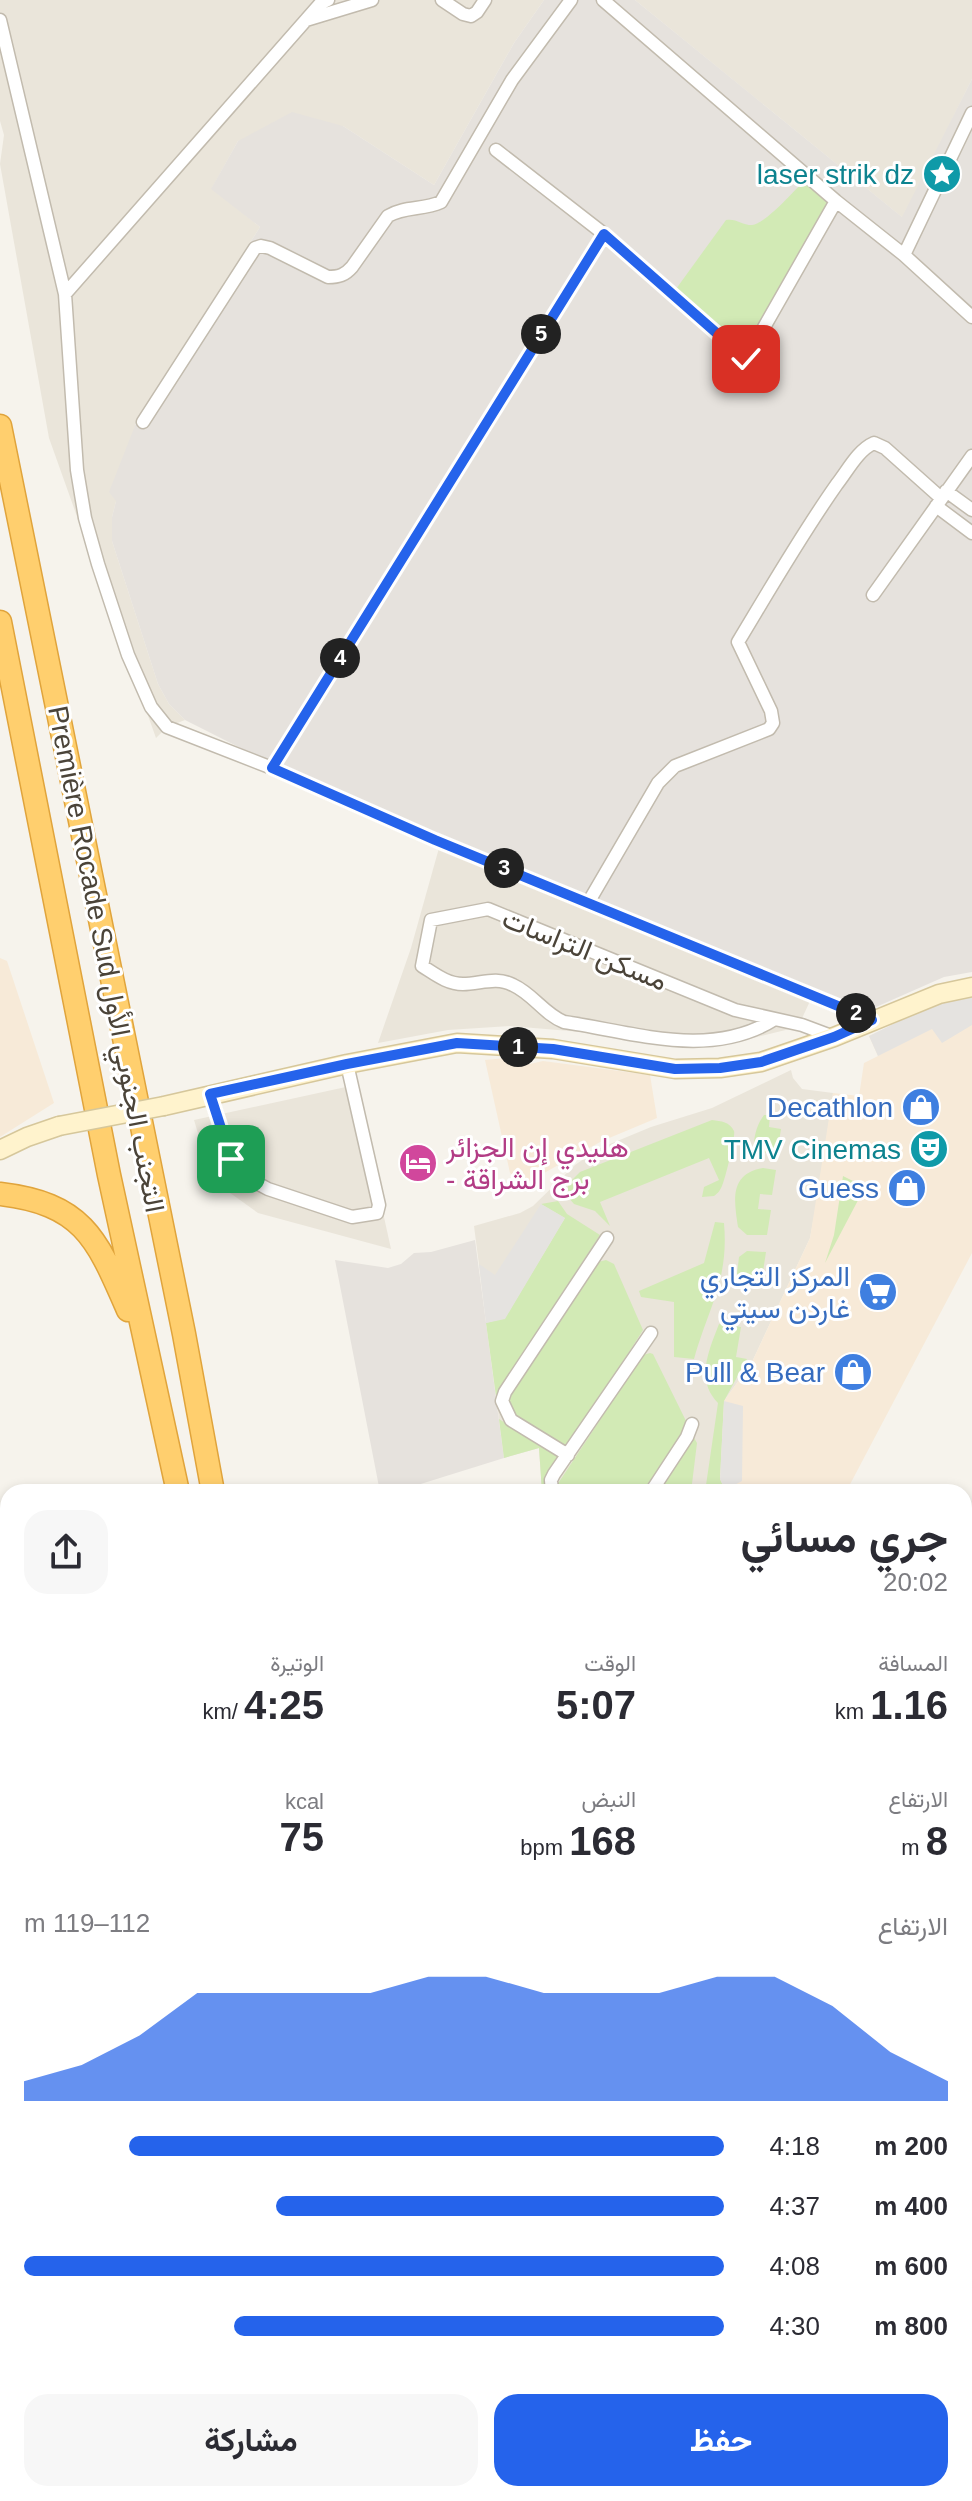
<!DOCTYPE html>
<html lang="ar">
<meta charset="utf-8">
<style>
:root{--surface:#fff;--page:#f7f7f7;--text:#2b2b33;--muted:#7c7c81;--accent:#2563eb}
body{margin:0;font-family:Helvetica,Vazirmatn,sans-serif;background:var(--page);color:var(--text);direction:rtl;height:100vh;display:flex;flex-direction:column;font-size:30px;white-space:nowrap}
*{box-sizing:border-box;margin:0}
p{font-size:26px;color:var(--muted)}
.icon{flex:none;width:44px;height:44px;fill:none;stroke:currentColor;stroke-width:2;stroke-linecap:round;stroke-linejoin:round}
.map{position:relative;flex:1;overflow:hidden;direction:ltr}
.side{position:absolute;left:0px;top:1484px;width:972px;height:1018px;display:flex;flex-direction:column;background:var(--surface);border-radius:24px 24px 0 0;box-shadow:0 4px 12px #0003;direction:rtl}
.side>*{flex:none}
.pin{position:absolute;display:grid;place-items:center;width:68px;height:68px;color:#fff;margin:-34px;border-radius:16px;box-shadow:0 4px 12px #0006}
.km{position:absolute;width:40px;height:40px;margin:-20px;border-radius:50%;background:#222;color:#fff;font-size:22px;line-height:40px;text-align:center}
.round{display:grid;place-items:center;flex:none;width:84px;height:84px;border-radius:24px;background:var(--page)}
.headline{display:flex;align-items:center;justify-content:space-between;height:136px;padding:0 24px}
h1{font-size:44px;font-weight:700;line-height:60px}
.stats{display:grid;grid-template-columns:repeat(3,1fr);gap:12px;height:136px;padding:8px 24px}
.stats div{display:grid;align-content:center}
.stats b{font-size:40px;font-weight:700}
.stats small{font-size:22px;font-weight:400}
.stats p{font-size:22px}
.chart{height:224px;padding:16px 24px}
.chart p{display:flex;justify-content:space-between}
.chart svg{width:100%;height:144px;margin-top:8px;fill:var(--accent);opacity:.7}
.button{display:flex;gap:16px;margin-top:auto;padding:16px 24px}
.button a{flex:1;height:92px;border-radius:24px;background:var(--accent);color:#fff;font-size:32px;font-weight:700;line-height:92px;text-align:center}
.button a+a{background:var(--page);color:var(--text)}
ul{padding:0 24px;list-style:none;font-size:26px}
li{display:grid;grid-template-columns:128px 96px 1fr;align-items:center;height:60px}
li i{height:20px;border-radius:10px;background:var(--accent)}
.map>svg:first-child{display:block}
.residential{fill:#eae5da}
.commercial{fill:#f7ead8}
.industrial{fill:#e6e2dd}
.green{fill:#d2eab5}
.parking{fill:#e5e3e0}
.water{fill:#a9d4f2}
.lines{fill:none;stroke-linecap:round;stroke-linejoin:round}
.stream{stroke:#a9d4f2;stroke-width:4}
.street-casing{stroke:#c2bbae;stroke-width:15}
.secondary-casing{stroke:#d6c79b;stroke-width:21}
.highway-casing{stroke:#e0a43c;stroke-width:25}
.street{stroke:#fff;stroke-width:12}
.secondary{stroke:#fff3cd;stroke-width:18}
.highway{stroke:#ffcf6e;stroke-width:22}
.secondary-bridge-casing{stroke:#d6c79b;stroke-width:21;stroke-linecap:butt}
.secondary-bridge{stroke:#fff3cd;stroke-width:18}
.route-casing{stroke:#fff;stroke-width:16}
.route{stroke:#2563eb;stroke-width:10}
.labels{text-anchor:middle;stroke-width:6;stroke-linejoin:round;paint-order:stroke}
.culture-label{font-size:28px;fill:#0d838f;stroke:#fff;text-anchor:end}
.street-label{font-size:28px;fill:#4b4439;stroke:#fff}
.shop-label{font-size:28px;fill:#366cbe;stroke:#fff;text-anchor:end}
.hotel-label{font-size:28px;fill:#b23c85;stroke:#fff;text-anchor:start}
</style>
<div class="map">
<svg width="972" height="2501" viewBox="0 0 972 2501">
<rect width="100%" height="100%" fill="#f6f3ec"/>
<path class="residential" d="M0,0H544L514,43L434,185L343,126L238,141L212,188L260,227L136,423L112,517V541L158,684L169,704L185,720L167,727L156,738L49,438L0,164L4,135L0,121Z
M635,0H972V79L903,218Z
M439,848L810,1001L798,1027L741,1041L692,1046L656,1044L605,1034L510,1026L448,1030L378,1043L411,948Z
M791,1070L793,1078L802,1089L833,1093L819,1190L810,1238L752,1362L724,1401L720,1479L729,1492H542L539,1448L504,1458L474,1226L520,1213L533,1206L575,1165L598,1149L651,1127L712,1108Z
M355,1085L391,1249L258,1213L212,1180L194,1120Z
M0,1554L8,1558V1885L0,1892Z"/>
<path class="commercial" d="M0,958L7,961L54,1103L0,1137Z
M972,996V1253L846,1492H729L725,1490L720,1479L724,1401L752,1362L810,1238L833,1093L859,1096L864,1063L878,1056L869,1036Z
M506,1058L530,1064L543,1061L650,1075L657,1118L602,1141L524,1184L510,1173L485,1060Z"/>
<path class="industrial" d="M544,0H635L902,217L972,79V972L944,977L851,1018L439,848L185,720L169,704L158,684L112,541V517L116,501L109,492L136,423L260,227L211,189L238,141L292,112L343,126L434,185L514,43Z
M475,1240L504,1458L395,1492H380L335,1260L388,1268L401,1264L414,1253L431,1252Z
M8,1895V2224L0,2226V1902Z"/>
<path class="green" d="M803,182L829,202L745,347L676,289L726,220C736,218 742,225 752,225C765,224 793,192 803,182Z
M764,1115H770L769,1127L781,1129L777,1154L755,1151C752,1140 757,1124 764,1115Z
M712,1120C721,1121 730,1122 734,1131C736,1135 725,1180 722,1186C719,1192 719,1192 714,1196L702,1197L704,1187L719,1180L709,1158L600,1202L610,1226L595,1211L574,1204L568,1197V1184L580,1172Z
M763,1168L776,1170L772,1195L760,1194L758,1209L771,1210L767,1235H747L738,1227C734,1200 729,1174 763,1168Z
M843,1176L865,1187L825,1263L834,1235Z
M558,1201L567,1214L600,1235L496,1396L486,1323L505,1318L565,1218L541,1204Z
M715,1222L724,1223C729,1280 709,1306 694,1359L674,1357V1302L641,1297L639,1291L704,1263Z
M747,1251L766,1252L762,1278L737,1274L739,1257Z
M606,1260L614,1264L643,1330L568,1449C548,1438 506,1421 508,1395L598,1262Z
M719,1324L741,1327L736,1357L747,1359L724,1401L720,1479L725,1490L729,1492H705L718,1403C695,1380 709,1350 719,1324Z
M650,1353L653,1354L688,1425L645,1492H558L557,1485L643,1355Z
M499,1419L557,1456V1460L544,1479L546,1492H542L539,1448L504,1458Z
M693,1436L697,1443L691,1492H659Z
M972,1667V2501H0V2282L8,2275V2494H964V1669Z"/>
<path class="parking" d="M972,996V1025L942,1043L932,1029L878,1056L869,1036L930,1006Z
M541,1204L565,1218L505,1319L486,1323L479,1264L495,1275Z
M724,1401L743,1406L742,1481L725,1490L720,1479Z"/>
<path class="water" d="M964,2327L972,2335V2501H952L951,2494H964Z"/>
<g class="lines">
<path class="stream" d="M101,2501L104,2494"/>
<defs>
<path id="street" d="M442,0L463,14L471,16L477,12L485,0
M603,0L836,201L904,255L972,317
M0,20L65,294L77,470L85,518L98,564L128,655L151,707L167,727L272,768L435,840L872,1020
M306,20L372,0
M496,150L604,234L746,359L836,201
M904,255L972,113
M65,294L320,4L328,0
M143,422L255,248L261,246L270,248L328,277C339,277 345,275 352,267L388,216C404,206 424,210 441,202L512,80L571,0
M946,491L972,510
M936,506L972,533
M873,595L972,456
M272,768L604,234
M588,903L658,783L675,766L769,729L773,723L771,711L738,642C770,589 801,535 837,484C848,470 858,450 874,443L885,448L941,498
M775,1019C710,1060 634,1032 564,1022C544,1014 533,994 513,985C496,976 480,984 463,984C447,984 435,974 422,966L431,920L488,909L735,1010L802,1025L834,1037
M210,1094L231,1159L246,1177L268,1189L352,1217L377,1213L379,1205L347,1064
M568,1455L511,1420L502,1401L505,1392L607,1238
M552,1492L551,1480L554,1474L651,1333
M651,1492L687,1437L692,1424
M0,1686L8,1689
M0,2235L8,2232"/>
<path id="secondary" d="M164,1106L347,1064L457,1043L553,1049L675,1069L720,1068L761,1062L834,1037L939,994L972,987
M0,1150L27,1137L59,1126"/>
<path id="highway" d="M0,426L184,1334L213,1492
M0,622L109,1175L178,1492
M0,1194C84,1204 97,1239 128,1310
M964,1625L972,1623
M964,1642L972,1640
M372,2494L374,2501
M412,2494L413,2501"/>
</defs>
<use href="#street" class="street-casing"/>
<use href="#secondary" class="secondary-casing"/>
<use href="#highway" class="highway-casing"/>
<use href="#street" class="street"/>
<use href="#secondary" class="secondary"/>
<use href="#highway" class="highway"/>
<defs>
<path id="secondary-bridge" d="M59,1126L164,1106"/>
</defs>
<use href="#secondary-bridge" class="secondary-bridge-casing"/>
<use href="#secondary-bridge" class="secondary-bridge"/>
</g>
<g class="lines">
<defs>
<path id="route" d="M231,1159L210,1094L347,1064L457,1043L553,1049L675,1069L720,1068L761,1062L834,1037L872,1020L435,840L272,768L604,234L746,359"/>
</defs>
<use href="#route" class="route-casing"/>
<use href="#route" class="route"/>
</g>
<defs>
<symbol id="sight-disc" viewBox="-11 -11 22 22"><circle r="9.5" fill="#0f9aa8" stroke="#fff"/><path d="M0-6L1.8-2.2L6-1.7L2.9 1.2L3.7 5.4L0 3.3L-3.7 5.4L-2.9 1.2L-6-1.7L-1.8-2.2Z" fill="#fff"/></symbol>
<symbol id="shop-disc" viewBox="-11 -11 22 22"><circle r="9.5" fill="#3f7fe0" stroke="#fff"/><path d="M-5-2.5h2.3a2.7 3.5 0 0 1 5.4 0H5L5.5 6h-11ZM-1.5-2.5h3a1.5 2.3 0 0 0-3 0Z" fill="#fff"/></symbol>
<symbol id="theatre-disc" viewBox="-11 -11 22 22"><circle r="9.5" fill="#0f9aa8" stroke="#fff"/><path d="M-5-5.5Q0-4 5-5.5V0Q5 5 0 6Q-5 5-5 0ZM-3.3-2.5H-1v1.5H-3.3ZM1-2.5H3.3v1.5H1ZM-2.8 1Q0 5.5 2.8 1Z" fill="#fff"/></symbol>
<symbol id="hotel-disc" viewBox="-11 -11 22 22"><circle r="9.5" fill="#d1479c" stroke="#fff"/><path d="M-6-4.5h1.5V1H6V5H4.5V3h-9V5H-6ZM-4 0a1.8 1.8 0 1 1 3.6 0ZM.5 0V-2.5h3Q6-2.5 6 0Z" fill="#fff"/></symbol>
<symbol id="supermarket-disc" viewBox="-11 -11 22 22"><circle r="9.5" fill="#3f7fe0" stroke="#fff"/><path d="M-6-5.5h2.5l.6 2H6L4.5 2H-2.5L-4.4-4H-6ZM-1.5 3.2a1.3 1.3 0 1 0 .1 0ZM3 3.2a1.3 1.3 0 1 0 .1 0Z" fill="#fff"/></symbol>
</defs>
<g fill-rule="evenodd">
<use href="#sight-disc" x="920" y="152" width="44" height="44"/>
<use href="#shop-disc" x="899" y="1085" width="44" height="44"/>
<use href="#theatre-disc" x="907" y="1127" width="44" height="44"/>
<use href="#hotel-disc" x="396" y="1141" width="44" height="44"/>
<use href="#shop-disc" x="885" y="1166" width="44" height="44"/>
<use href="#supermarket-disc" x="856" y="1270" width="44" height="44"/>
<use href="#shop-disc" x="831" y="1350" width="44" height="44"/>
</g>
<g class="labels">
<g class="culture-label">
<text x="914" y="184">laser strik dz</text>
<text x="901" y="1159">TMV Cinemas</text>
</g>
<g class="street-label">
<text transform="translate(585 949) rotate(22)" y="10">مسكن التراسات</text>
<text transform="translate(107 959) rotate(79)" y="10">Première Rocade Sud التجنب الجنوبي الأول</text>
</g>
<g class="shop-label">
<text x="893" y="1117">Decathlon</text>
<text x="879" y="1198">Guess</text>
<text x="850" y="1286">المركز التجاري<tspan x="850" dy="32">غاردن سيتي</tspan></text>
<text x="825" y="1382">Pull &amp; Bear</text>
</g>
<g class="hotel-label">
<text x="446" y="1157">هليدي إن الجزائر<tspan x="446" dy="32">- برج الشراقة</tspan></text>
</g>
</g>
</svg>
<div class="pin" style="left:231px;top:1159px;background:#1e9e55"><svg class="icon" aria-label="arrive" viewBox="0 0 24 24"><path d="M6 21V4h12l-3 4 3 4H6"/></svg></div>
<div class="pin" style="left:746px;top:359px;background:#d93025"><svg class="icon" aria-label="check" viewBox="0 0 24 24"><path d="M5 12l5 5 9-10"/></svg></div>
<b class="km" style="left:518px;top:1047px">1</b>
<b class="km" style="left:856px;top:1013px">2</b>
<b class="km" style="left:504px;top:868px">3</b>
<b class="km" style="left:340px;top:658px">4</b>
<b class="km" style="left:541px;top:334px">5</b>
<section class="side">
<div class="headline"><div><h1>جري مسائي</h1><p>20:02</p></div><a class="round"><svg class="icon" aria-label="share" viewBox="0 0 24 24"><path d="M12 15V3M7 8l5-5 5 5M5 13v7h14v-7"/></svg></a></div>
<div class="stats">
<div><p>المسافة</p><b>1.16<small> km</small></b></div>
<div><p>الوقت</p><b>5:07</b></div>
<div><p>الوتيرة</p><b>4:25<small> /km</small></b></div>
</div>
<div class="stats">
<div><p>الارتفاع</p><b>8<small> m</small></b></div>
<div><p>النبض</p><b>168<small> bpm</small></b></div>
<div><p>kcal</p><b>75</b></div>
</div>
<div class="chart"><p><span>الارتفاع</span>112–119 m</p>
<svg viewBox="0 0 160 44" preserveAspectRatio="none"><path d="M0 44V38L10 33L20 24L30 11L40 11L50 11L60 11L70 6L80 6L90 11L100 11L110 11L120 6L130 6L140 15L150 29L160 38V44z"/></svg>
</div>
<ul>
<li><b>200 m</b>4:18<i style="width:85%"></i></li>
<li><b>400 m</b>4:37<i style="width:64%"></i></li>
<li><b>600 m</b>4:08<i style="width:100%"></i></li>
<li><b>800 m</b>4:30<i style="width:70%"></i></li>
</ul>
<div class="button"><a>حفظ</a><a>مشاركة</a></div>
</section>
</div>
